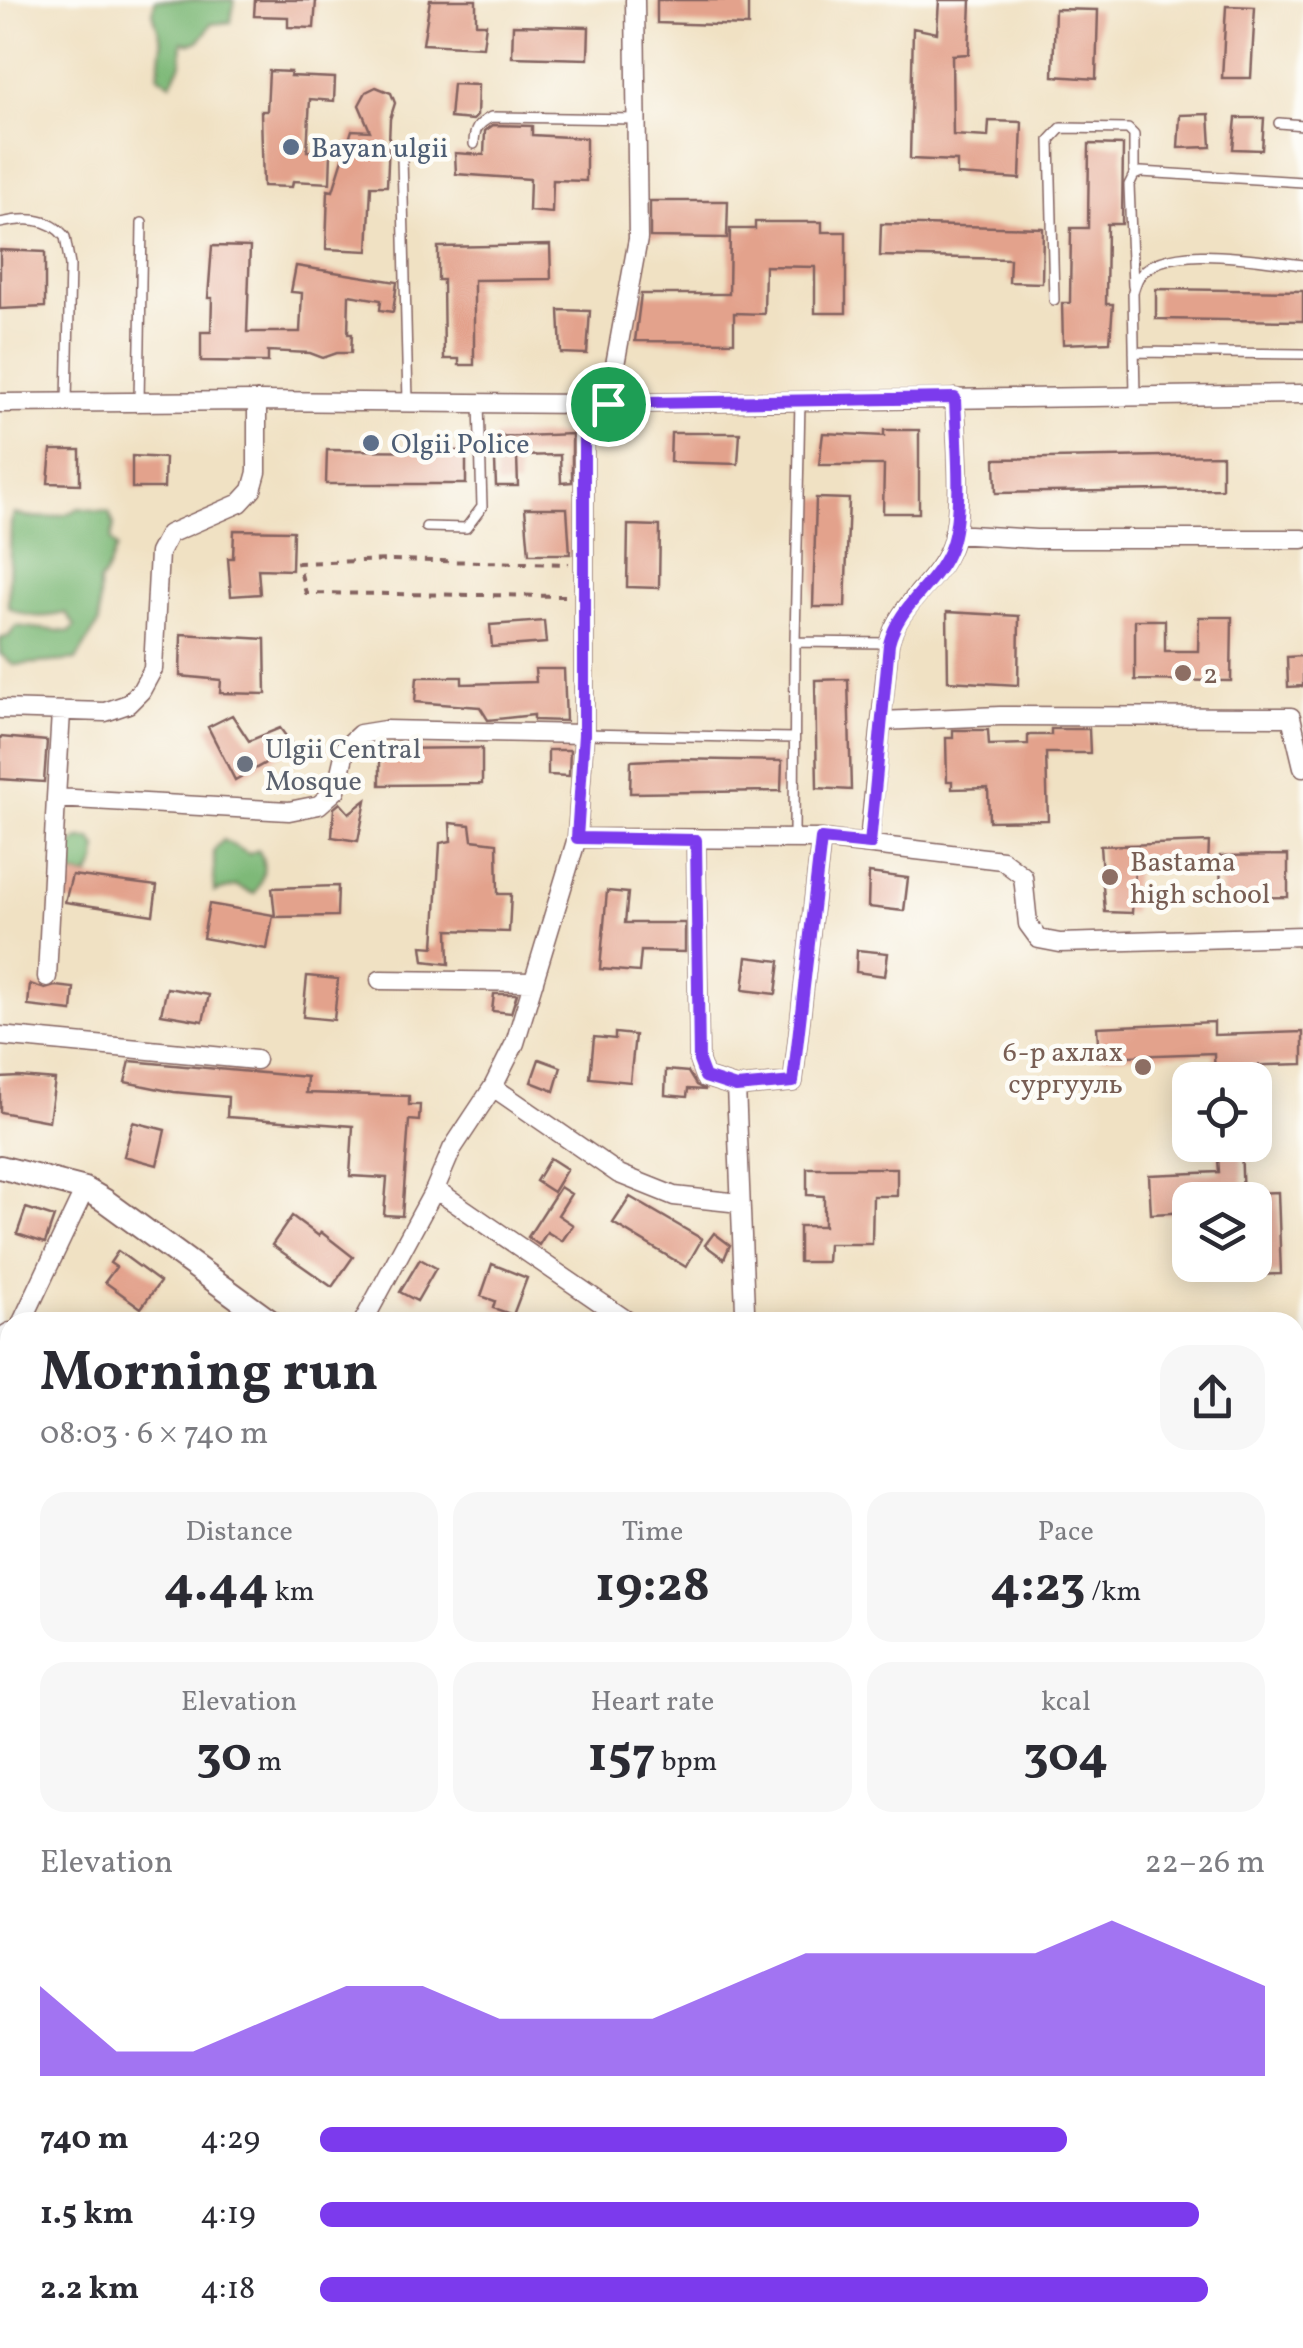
<!DOCTYPE html>
<meta charset="utf-8">
<style>
:root{--surface:#fff;--page:#f7f7f7;--text:#2b2b33;--muted:#7c7c81;--accent:#7c3aed}
body{margin:0;font-family:Vollkorn,serif;background:var(--page);color:var(--text);height:100vh;display:flex;flex-direction:column;font-size:38px;white-space:nowrap}
*{box-sizing:border-box;margin:0}
p{font-size:32px;color:var(--muted)}
.icon{flex:none;width:55px;height:55px;fill:none;stroke:currentColor;stroke-width:2;stroke-linecap:round;stroke-linejoin:round}
.map{position:relative;flex:1;overflow:hidden}
.drawer{position:absolute;left:0px;top:1312px;width:1305px;height:1038px;display:flex;flex-direction:column;background:var(--surface);border-radius:30px 30px 0 0;box-shadow:0 5px 25px #0003}
.drawer>*{flex:none}
.controls{position:absolute;left:1172px;top:1062px;display:grid;gap:20px}
.controls a{display:grid;place-items:center;width:100px;height:100px;border-radius:20px;background:var(--surface);box-shadow:0 5px 25px #0003;font-size:50px}
.pin{position:absolute;display:grid;place-items:center;width:85px;height:85px;color:#fff;margin:-42px;border:5px solid #fff;border-radius:50%;box-shadow:0 2px 10px #0007}
.round{display:grid;place-items:center;flex:none;width:105px;height:105px;border-radius:30px;background:var(--page)}
.summary{display:flex;align-items:center;justify-content:space-between;height:170px;padding:0 40px}
h1{font-size:55px;font-weight:700;line-height:75px}
.figures{display:grid;grid-template-columns:repeat(3,1fr);gap:15px;height:170px;padding:10px 40px}
.figures div{display:grid;align-content:center;border-radius:25px;background:var(--page);text-align:center}
.figures b{font-size:50px;font-weight:700}
.figures small{font-size:28px;font-weight:400}
.figures p{font-size:28px}
.chart{height:280px;padding:20px 40px}
.chart p{display:flex;justify-content:space-between}
.chart svg{width:100%;height:180px;margin-top:10px;fill:var(--accent);opacity:.7}
ul{padding:0 40px;list-style:none;font-size:32px}
li{display:grid;grid-template-columns:160px 120px 1fr;align-items:center;height:75px}
li i{height:25px;border-radius:12px;background:var(--accent)}
.map>svg:first-child{display:block}
.forest{fill:#7eb978;stroke:#646c52;stroke-width:2.5}
.water{fill:#7cb3ec;stroke:#63698c;stroke-width:2.5}
.building{fill:#e3a28c}
.lines{fill:none;stroke-linecap:round;stroke-linejoin:round}
.service-casing{stroke:#846360;stroke-width:12}
.minor-casing{stroke:#846360;stroke-width:21}
.tertiary-casing{stroke:#846360;stroke-width:26}
.trunk-casing{stroke:#846360;stroke-width:34}
.path{stroke:#846360;stroke-width:4;stroke-dasharray:8 8;stroke-linecap:butt}
.service{stroke:#fff;stroke-width:9}
.minor{stroke:#fff;stroke-width:18}
.tertiary{stroke:#fff;stroke-width:22}
.trunk{stroke:#fff;stroke-width:30}
.route-casing{stroke:#fff;stroke-width:20}
.route{stroke:#7c3aed;stroke-width:12}
.service-dot{fill:#5c6f8a;stroke:#fdfcf7;stroke-width:4}
.education-dot{fill:#8d6e63;stroke:#fdfcf7;stroke-width:4}
.worship-dot{fill:#6b7280;stroke:#fdfcf7;stroke-width:4}
.labels{text-anchor:middle;stroke-width:9;stroke-linejoin:round;paint-order:stroke}
.service-label{font-size:28px;fill:#4e5e75;stroke:#fdfcf7;text-anchor:start}
.education-label{font-size:28px;fill:#785e54;stroke:#fdfcf7;text-anchor:start}
.worship-label{font-size:28px;fill:#5b616d;stroke:#fdfcf7;text-anchor:start}
</style>
<div class="map">
<svg width="1303" height="2348" viewBox="0 0 1303 2348">
<rect width="100%" height="100%" fill="#fdfcf7"/>
<filter id="ink" filterUnits="userSpaceOnUse"><feTurbulence type="fractalNoise" baseFrequency=".01" numOctaves="2"/><feDisplacementMap in="SourceGraphic" scale="20" xChannelSelector="R" yChannelSelector="G"/><feConvolveMatrix kernelMatrix="1 2 1 2 8 2 1 2 1" color-interpolation-filters="sRGB"/></filter>
<filter id="wash" filterUnits="userSpaceOnUse"><feTurbulence type="fractalNoise" baseFrequency=".0048" numOctaves="4" result="noise"/><feDisplacementMap in="SourceGraphic" scale="40" xChannelSelector="R" yChannelSelector="G"/><feGaussianBlur stdDeviation="2.25" result="paint"/><feColorMatrix in="noise" values="0 0 0 0 0 0 0 0 0 0 0 0 0 0 0 0 0 1.4 0 .05"/><feComposite in="paint" operator="in"/></filter>
<g filter="url(#wash)">
<rect width="100%" height="100%" fill="#f0e1c3"/>
<path class="forest" d="M155,0H234L231,22L211,24C203,37 198,47 182,42L181,64L171,83L158,76L162,43L153,13Z
M79,508L109,512L114,525L111,540L117,548C110,559 109,574 99,582V623L76,660L14,665L0,654V639L9,636L16,626L70,632L75,626L66,613C44,618 28,619 8,607L11,523L14,514C38,519 57,520 79,508Z
M80,839H91L97,847L96,863L89,876L60,873L72,844Z
M223,840L249,854L258,850C268,863 263,882 254,894L236,886L214,892V850Z"/>
<path class="water" d="M0,2208L10,2210V2340H364L377,2348H0Z"/>
<g id="blocks">
<path class="building" d="M255,0H316L314,28L288,27V17L254,16Z
M430,0H476V24H486L483,47L423,44Z
M657,0H748V26L657,23Z
M939,0H971L969,54L952,55L953,135L988,137L989,121L1022,122L1020,179L957,175V161L910,159L913,28L937,33Z
M1226,6L1255,7L1251,78H1222Z
M1055,9L1098,10L1096,79L1053,76Z
M513,25L589,27L588,59L512,57Z
M269,71L291,72L290,76L335,78L334,101L310,99L307,151L331,152L330,183L293,181L292,187L263,186L261,111H267Z
M453,84L478,85L477,116L473,120L450,118Z
M376,87L391,93L395,103L390,119L387,186H371L368,251L326,249L328,190L333,191L352,130L370,131L359,105L366,92Z
M1209,114L1211,147L1178,148L1180,115Z
M1236,118H1264L1262,150L1233,149Z
M493,125L532,126V135L586,138V181L553,180L552,213L529,211L530,179L456,174L455,153L484,155L485,131Z
M1089,144L1123,145L1122,224H1107L1106,304H1113L1110,342L1063,344L1062,303H1070L1071,228H1088Z
M650,201H728L727,238L650,237Z
M755,222H822V232H846V313H815V267L765,266L764,314L734,313V342L635,341L641,294H729L730,229H755Z
M881,224L1043,228L1042,283L1009,282L1010,259L880,256Z
M550,245L551,279L474,280V365H459V359H444L443,280H438V247Z
M212,246L250,247L247,332H300L302,293L291,292L296,266L397,282L393,312L380,310L381,300L349,295L348,334H352L351,353H337L323,358L310,353L268,351V362L201,361V332H211L212,298H208Z
M0,250L45,252V307L0,309Z
M1156,289L1303,291V321L1156,319Z
M559,310L590,311L587,354L561,353Z
M884,430H919V513H883L884,465H819L823,433L884,436Z
M671,433H740L738,464L670,462Z
M572,434V482L561,483L560,455L517,456L518,486H496L494,437Z
M51,450H80V484L48,483Z
M327,450L466,451V484H326Z
M1222,455V489L996,493L995,459Z
M132,456L165,458L164,488H132Z
M816,498L849,499L845,607H813Z
M525,508H567L570,554H529Z
M628,525L660,526L659,588L627,587Z
M234,530L293,531L292,570L258,569L260,594L231,596L228,558H233Z
M947,612L1019,616L1018,685L948,681Z
M1199,617H1232L1231,681L1135,680V620H1165V651H1198Z
M544,621L546,643L492,647L490,625Z
M181,634L265,639L266,694L220,693L221,680L180,676Z
M1303,656V686L1288,687L1287,657Z
M535,669H564L566,721L534,720V715L488,720L480,707L415,702L417,677H462V684L536,682Z
M848,679L851,790L817,788L815,680Z
M232,715L249,741L280,728L294,747L235,780L208,727Z
M1051,729H1089L1090,753H1046L1048,820L989,821L988,788L952,789V781H947L946,738H953V730H988L989,745L1028,744V735H1051Z
M0,737L47,741L44,782L0,779Z
M482,748V784L380,785V749Z
M548,750H570L569,776L548,775Z
M673,759L782,761L781,791L630,793L631,761Z
M366,800L358,841L332,837L334,808L340,803L349,813Z
M450,823L470,825L472,840L497,843L498,894H511L509,932L448,930L449,964L424,961L422,946L434,947L440,843L451,841Z
M1209,842L1208,865L1135,869L1132,913L1105,912L1100,846Z
M1288,855V897L1221,898L1220,856Z
M869,873L908,878L904,911L868,907Z
M72,875L157,886L153,915L65,902Z
M338,886L337,916L275,917L272,888Z
M607,891L628,893L625,923H685V952L641,951L639,972L600,969Z
M209,904L273,915L267,949L203,938Z
M857,950L888,953L885,976L856,972Z
M747,957L780,961L776,994L743,990Z
M307,976L338,979L334,1020L303,1017Z
M30,984L45,989L55,986L74,988L72,1011L28,1006Z
M167,988L209,995L203,1021L161,1014Z
M494,994H517L511,1013L492,1011Z
M1214,1022V1035L1303,1032V1064L1237,1066L1238,1080H1215L1214,1053L1099,1057L1097,1027Z
M615,1033L635,1035L630,1082L590,1078L594,1037L615,1039Z
M539,1059L561,1067L554,1091L531,1082Z
M130,1061L307,1077L306,1093L409,1096V1105H420L419,1121L409,1120L402,1216L384,1215L387,1178L350,1176L353,1126L227,1117L228,1097L174,1092L125,1082Z
M666,1070L688,1072L696,1085L706,1090L688,1089L687,1097L665,1095Z
M19,1077L55,1080L49,1121L0,1112V1078Z
M133,1122L165,1130L157,1165L124,1156Z
M1217,1145H1241L1243,1200H1190V1212L1151,1214L1149,1175L1219,1172Z
M550,1158L567,1169L553,1192L536,1181Z
M807,1168H897V1196H873L872,1244H828L827,1262H799V1226H824V1196L807,1195Z
M560,1187L571,1194L558,1215L573,1225L562,1241L547,1232L539,1245L528,1237Z
M1278,1192L1281,1274L1255,1275V1193Z
M630,1197L702,1239L686,1267L613,1223Z
M26,1208L54,1217L45,1243L17,1234Z
M292,1216L319,1236L321,1232L353,1257L332,1287L272,1245Z
M714,1233L730,1245L724,1259L705,1245Z
M118,1251L160,1282L141,1308L105,1282L116,1267L110,1263Z
M420,1259L436,1268L417,1301L400,1292Z
M492,1264L527,1278L513,1315L493,1308L495,1301L481,1296Z"/>
</g>
</g>
<g filter="url(#ink)">
<use href="#blocks" fill-opacity="0" stroke="#846360" stroke-width="2.5"/>
<g class="lines">
<defs>
<path id="service" d="M1279,123L1303,125
M474,144C474,129 478,124 491,117L637,119
M402,157L408,402
M0,223C23,218 49,216 65,237L70,265L67,402
M1133,286L1129,185L1134,175L1141,172L1303,182
M1054,300L1050,140L1061,128L1128,129L1134,135V175
M1134,352L1303,354
M1135,396L1133,292C1135,287 1136,281 1139,277C1164,240 1264,261 1303,265
M800,400L795,642L889,643
M139,402L142,223
M426,527L466,528L482,507L479,403
M584,734L794,738
M794,839L795,642"/>
<path id="minor" d="M0,403L257,401L584,404L1303,394
M608,403L638,239L635,0
M953,534L1036,539H1303
M0,709L105,712L128,704L141,691L153,669L159,553L169,534L240,503L252,490L257,472V401
M61,712L56,798L289,811L319,805L336,790L346,747L360,734L385,730L584,734
M881,721L1000,716L1291,717L1303,767
M577,838L821,839L1002,860L1023,876L1028,924L1039,939L1060,943L1303,936
M696,840L699,1061L705,1077L736,1087L793,1082L821,839
M869,844L889,643C899,603 937,583 951,546C964,510 956,437 955,398
M47,977L56,798
M380,980L534,982
M0,1036L256,1060
M493,1087L619,1174L674,1196L740,1203
M736,1087L745,1310L739,1322
M435,1189L629,1322
M22,1322L85,1189
M363,1322L435,1189L452,1149L493,1087L515,1043L577,838L584,734V404
M0,1338L10,1332
M0,1441L10,1444
M1295,1518L1303,1524
M0,1551L10,1554
M1295,1737L1303,1741
M0,1761L10,1764
M0,1864L10,1867
M1295,1932L1303,1934
M0,1993L10,1997
M1295,2164L1303,2167
M695,2340L712,2348
M1033,2340L1047,2348
M646,2348L649,2340"/>
<path id="tertiary" d="M0,1167L85,1189L104,1200L271,1322"/>
<path id="trunk" d="M1295,1503L1303,1495
M574,2348L580,2340"/>
</defs>
<use href="#service" class="service-casing"/>
<use href="#minor" class="minor-casing"/>
<use href="#tertiary" class="tertiary-casing"/>
<use href="#trunk" class="trunk-casing"/>
<path class="path" d="M565,596L306,593L298,563L393,560L569,564"/>
<use href="#service" class="service"/>
<use href="#minor" class="minor"/>
<use href="#tertiary" class="tertiary"/>
<use href="#trunk" class="trunk"/>
</g>
</g>
<g class="lines" filter="url(#ink)">
<defs>
<path id="route" d="M955,398C956,438 964,509 951,546C938,584 899,603 889,644L870,844L821,839L793,1082L736,1087L705,1077L699,1061L696,840L577,838L584,734V404Z"/>
</defs>
<use href="#route" class="route-casing"/>
<use href="#route" class="route"/>
</g>
<g class="service-dot">
<circle cx="291" cy="147" r="10"/>
<circle cx="371" cy="443" r="10"/>
</g>
<g class="education-dot">
<circle cx="1183" cy="673" r="10"/>
<circle cx="1110" cy="877" r="10"/>
<circle cx="1143" cy="1067" r="10"/>
</g>
<circle class="worship-dot" cx="245" cy="764" r="10"/>
<g class="labels">
<g class="service-label">
<text x="311" y="157">Bayan ulgii</text>
<text x="391" y="453">Olgii Police</text>
</g>
<g class="education-label">
<text x="1203" y="683">2</text>
<text x="1130" y="871">Bastama<tspan x="1130" dy="32">high school</tspan></text>
<text x="1123" y="1061" text-anchor="end">6-р ахлах<tspan x="1123" dy="32">сургууль</tspan></text>
</g>
<g class="worship-label">
<text x="265" y="758">Ulgii Central<tspan x="265" dy="32">Mosque</tspan></text>
</g>
</g>
</svg>
<div class="controls">
<a><svg class="icon" aria-label="locate" viewBox="0 0 24 24"><circle cx="12" cy="12" r="6"/><path d="M12 2v4M12 18v4M2 12h4M18 12h4"/></svg></a>
<a><svg class="icon" aria-label="layers" viewBox="0 0 24 24"><path d="M12 4l9 5-9 5-9-5zM3 14l9 5 9-5"/></svg></a>
</div>
<div class="pin" style="left:608px;top:404px;background:#1e9e55"><svg class="icon" aria-label="arrive" viewBox="0 0 24 24"><path d="M6 21V4h12l-3 4 3 4H6"/></svg></div>
<section class="drawer">
<div class="summary"><div><h1>Morning run</h1><p>08:03 · 6 × 740 m</p></div><a class="round"><svg class="icon" aria-label="share" viewBox="0 0 24 24"><path d="M12 15V3M7 8l5-5 5 5M5 13v7h14v-7"/></svg></a></div>
<div class="figures">
<div><p>Distance</p><b>4.44<small> km</small></b></div>
<div><p>Time</p><b>19:28</b></div>
<div><p>Pace</p><b>4:23<small> /km</small></b></div>
</div>
<div class="figures">
<div><p>Elevation</p><b>30<small> m</small></b></div>
<div><p>Heart rate</p><b>157<small> bpm</small></b></div>
<div><p>kcal</p><b>304</b></div>
</div>
<div class="chart"><p><span>Elevation</span>22–26 m</p>
<svg viewBox="0 0 160 44" preserveAspectRatio="none"><path d="M0 44V22L10 38L20 38L30 30L40 22L50 22L60 30L70 30L80 30L90 22L100 14L110 14L120 14L130 14L140 6L150 14L160 22V44z"/></svg>
</div>
<ul>
<li><b>740 m</b>4:29<i style="width:79%"></i></li>
<li><b>1.5 km</b>4:19<i style="width:93%"></i></li>
<li><b>2.2 km</b>4:18<i style="width:94%"></i></li>
</ul>
</section>
</div>
